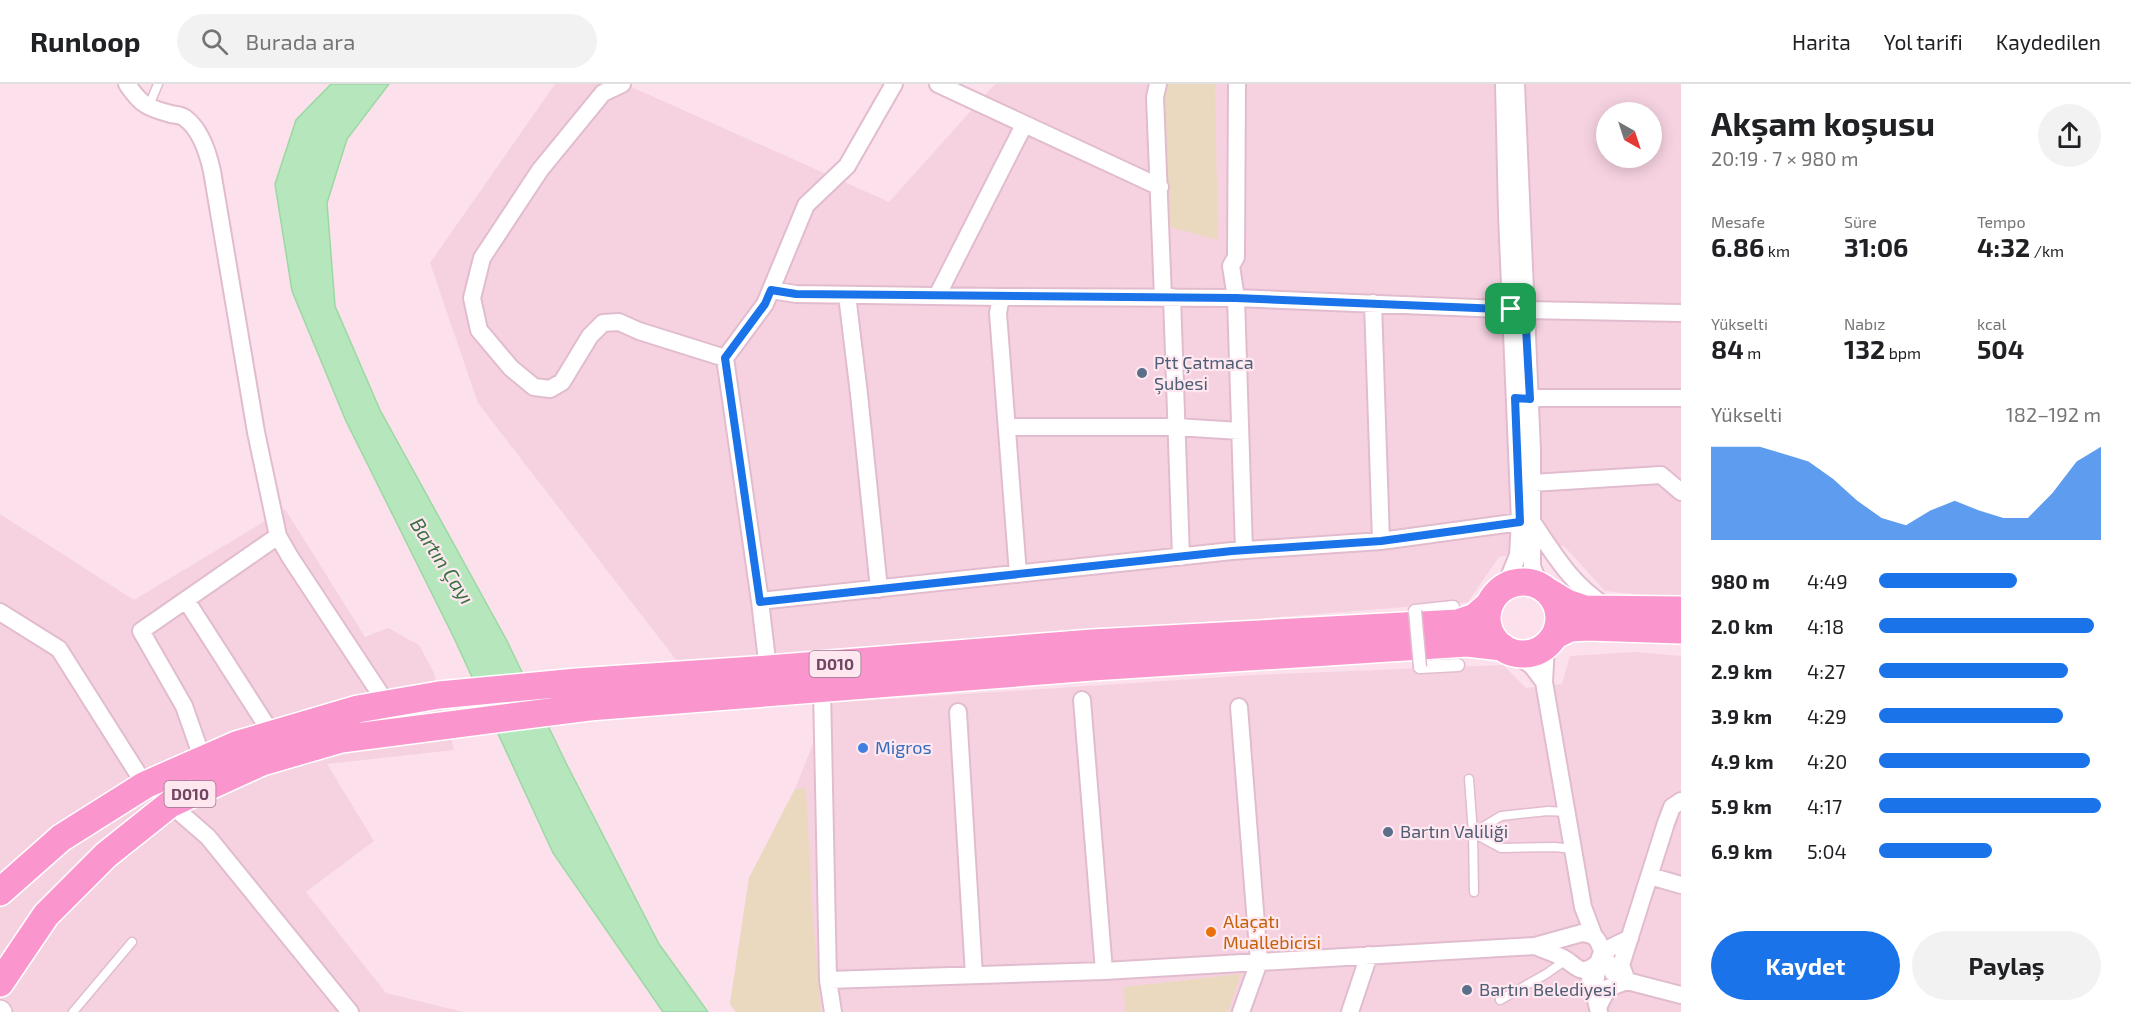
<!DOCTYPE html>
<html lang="tr">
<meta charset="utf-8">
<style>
:root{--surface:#fff;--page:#f2f2f2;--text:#202124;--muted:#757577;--line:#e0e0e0;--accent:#1a73e8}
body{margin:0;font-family:"Exo 2",sans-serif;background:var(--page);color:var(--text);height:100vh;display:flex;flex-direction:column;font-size:22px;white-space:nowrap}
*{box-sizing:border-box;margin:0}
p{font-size:20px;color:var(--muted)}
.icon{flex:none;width:33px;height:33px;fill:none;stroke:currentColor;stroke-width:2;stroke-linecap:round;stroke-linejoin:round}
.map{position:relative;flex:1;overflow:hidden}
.side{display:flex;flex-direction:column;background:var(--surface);width:450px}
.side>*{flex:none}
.needle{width:39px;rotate:141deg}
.tools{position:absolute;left:1596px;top:18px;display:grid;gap:12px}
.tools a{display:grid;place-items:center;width:66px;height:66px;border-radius:50%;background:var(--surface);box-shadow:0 3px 15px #0003;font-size:30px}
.pin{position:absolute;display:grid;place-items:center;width:51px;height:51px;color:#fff;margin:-26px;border-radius:12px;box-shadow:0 3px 9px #0006}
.round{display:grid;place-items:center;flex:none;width:63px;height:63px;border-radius:32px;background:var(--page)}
.summary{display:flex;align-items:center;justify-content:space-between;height:102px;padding:0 30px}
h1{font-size:33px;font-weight:700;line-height:45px}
.figures{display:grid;grid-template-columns:repeat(3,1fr);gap:9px;height:102px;padding:6px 30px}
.figures div{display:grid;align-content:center}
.figures b{font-size:26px;font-weight:700}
.figures small{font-size:16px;font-weight:400}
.figures p{font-size:16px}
.chart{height:168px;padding:12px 30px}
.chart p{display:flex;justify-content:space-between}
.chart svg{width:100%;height:108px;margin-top:6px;fill:var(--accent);opacity:.7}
.button{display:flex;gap:12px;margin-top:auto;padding:12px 30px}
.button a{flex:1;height:69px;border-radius:36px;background:var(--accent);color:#fff;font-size:24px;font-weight:700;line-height:69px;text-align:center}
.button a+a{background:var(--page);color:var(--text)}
ul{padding:0 30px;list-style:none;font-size:20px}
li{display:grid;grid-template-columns:96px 72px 1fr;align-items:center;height:45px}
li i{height:15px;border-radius:8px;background:var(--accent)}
header{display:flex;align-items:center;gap:36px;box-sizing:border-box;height:84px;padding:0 30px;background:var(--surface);border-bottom:2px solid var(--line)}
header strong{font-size:28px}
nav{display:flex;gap:33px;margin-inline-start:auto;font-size:21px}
.search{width:420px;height:54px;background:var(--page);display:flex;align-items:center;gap:15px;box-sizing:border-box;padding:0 21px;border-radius:33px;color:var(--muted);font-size:22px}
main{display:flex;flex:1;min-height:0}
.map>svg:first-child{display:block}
.residential{fill:#f6d2e1;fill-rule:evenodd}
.park{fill:#ead9bf}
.water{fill:#b5e6bc;stroke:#9bd8a5;stroke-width:1.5}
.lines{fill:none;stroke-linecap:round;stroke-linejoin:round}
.service-casing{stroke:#e1bccf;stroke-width:11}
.pedestrian-casing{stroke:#e1bccf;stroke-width:15}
.minor-casing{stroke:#e1bccf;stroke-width:20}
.tertiary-casing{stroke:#e1bccf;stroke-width:24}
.trunk-casing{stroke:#fff;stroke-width:30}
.service{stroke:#fff;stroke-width:8}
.pedestrian{stroke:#fff;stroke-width:12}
.minor{stroke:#fff;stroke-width:16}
.tertiary{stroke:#fff;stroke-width:21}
.trunk{stroke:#fa96cd;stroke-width:27}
.pedestrian-bridge-casing{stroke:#e1bccf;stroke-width:15;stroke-linecap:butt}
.pedestrian-bridge{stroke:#fff;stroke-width:12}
.route-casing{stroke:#fff;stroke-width:12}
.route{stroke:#1a73e8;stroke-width:8}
.service-dot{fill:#5c6f8a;stroke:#ffe7f0;stroke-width:2}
.shop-dot{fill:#3f7fe0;stroke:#ffe7f0;stroke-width:2}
.food-dot{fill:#e8710a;stroke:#ffe7f0;stroke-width:2}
.labels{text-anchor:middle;stroke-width:4.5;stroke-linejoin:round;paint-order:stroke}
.shield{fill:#ffe7f0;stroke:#9d778d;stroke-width:1.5}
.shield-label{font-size:16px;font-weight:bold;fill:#734763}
.service-label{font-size:18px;fill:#4e5e75;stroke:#ffe7f0;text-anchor:start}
.shop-label{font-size:18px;fill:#366cbe;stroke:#ffe7f0;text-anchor:start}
.food-label{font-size:18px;fill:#c56008;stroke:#ffe7f0;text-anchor:start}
.water-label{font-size:20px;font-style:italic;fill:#387342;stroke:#ffe7f0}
</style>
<header>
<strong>Runloop</strong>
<div class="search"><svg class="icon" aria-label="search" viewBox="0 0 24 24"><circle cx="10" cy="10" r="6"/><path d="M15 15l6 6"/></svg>Burada ara</div>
<nav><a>Harita</a><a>Yol tarifi</a><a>Kaydedilen</a></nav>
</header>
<main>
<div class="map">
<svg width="1681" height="928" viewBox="0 0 1681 928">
<rect width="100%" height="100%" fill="#fce0eb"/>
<path class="residential" d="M555,0H625L889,118L995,0H1681V515L1605,507L1564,462L1499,473L1468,518L680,581L478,319L430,179ZM1606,28H1652V74H1606Z
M285,425L365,553L388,544L419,561L434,589L454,666L327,680L374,757L306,808L386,909L463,928H0V430L134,516Z
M1635,568L1681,572V928H736L730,920L749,794L795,705L829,619L1254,591L1503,581L1526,604L1562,600L1570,572Z"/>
<path class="park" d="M1162,0H1215L1218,156L1170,143L1159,13Z
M806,704L812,820L821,928H736L730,920L749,794L795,705Z
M1241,890L1228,928H1125L1124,903Z"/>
<path class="water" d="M331,0H389L347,55L327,119L335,222L380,326L506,555L566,679L659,860L708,928H663L553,769L454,554L346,337L292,207L275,100L296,36Z"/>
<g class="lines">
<defs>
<path id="service" d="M148,24L158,0
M1469,695L1473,749L1474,808
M1567,728L1548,727L1501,732L1473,749L1501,764L1555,763L1572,765
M1500,916L1546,890L1566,876
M73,928L132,858"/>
<path id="pedestrian" d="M1415,527L1453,523
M1420,583L1458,581"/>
<path id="minor" d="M127,0C141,21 148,24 171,30C175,31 181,31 185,34C200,45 208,69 212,87L256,348L278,452L290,473L387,620
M622,0L603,9L540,86L482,174L472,214L479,246L511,284L534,303L550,305L562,298L590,252L603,239L619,238L639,247L725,274
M938,0L1160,103
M1158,0L1155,13L1163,214
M1237,0L1236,173L1231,182L1236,214L1244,466
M1504,0L1507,131L1520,438L1518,471L1505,503
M1516,0L1532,366V482L1539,501
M771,206L796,210L1001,213
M847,211L859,310L879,505
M937,212L1024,41
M1172,213L1181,473
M1373,219L1381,457
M1520,314H1681
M1007,343H1176L1240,347
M1532,399L1661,391L1681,408
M1533,439C1555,472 1572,501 1607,523
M1018,490L998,229L1001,213L1236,214L1525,226L1681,229
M186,516L272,650
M760,517L725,274L765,220L806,121L847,82L894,0
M0,528L59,565L145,701
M1546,561L1544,598L1583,823L1594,852
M1512,568L1532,582L1544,598
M768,585L760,517L1232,467L1381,457L1520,438
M822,605L828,896L833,928
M1082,616L1104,887
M1239,623L1259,878L1241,928
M958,628L974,891
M203,676L184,622L141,547L278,452
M170,720L208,753L350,928
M1650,792L1681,801
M1535,862C1544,866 1554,869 1563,874C1577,881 1579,894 1598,879
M1619,892L1627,897L1681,911
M828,896L1104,887L1535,862L1582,849C1600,851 1598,859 1604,871C1607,877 1610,883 1613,889
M1627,897L1621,881L1666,739L1672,723L1681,717
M1589,899L1594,908L1599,928
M1594,908L1598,879L1602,868L1630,854
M1598,923L1608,904L1627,897
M1350,928L1369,871"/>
<path id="tertiary" d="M0,927L1,928"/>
<path id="trunk" d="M1487 534a36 36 0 1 1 72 0a36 36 0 1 1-72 0Z
M1549,508L1567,519L1585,525L1681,526
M1554,552L1570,544L1588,543L1681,546
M0,808L61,754L145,701L236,661L358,625L439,611L577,598L768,585L1092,559L1458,539L1475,533L1490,520
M0,899L46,831L106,771L170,720L262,678L341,655L589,623L1092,583L1467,559L1502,563"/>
</defs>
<use href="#service" class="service-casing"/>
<use href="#pedestrian" class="pedestrian-casing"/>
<use href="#minor" class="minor-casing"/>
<use href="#tertiary" class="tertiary-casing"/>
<use href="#trunk" class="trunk-casing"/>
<use href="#service" class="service"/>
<use href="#pedestrian" class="pedestrian"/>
<use href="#minor" class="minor"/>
<use href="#tertiary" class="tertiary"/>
<use href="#trunk" class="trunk"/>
<defs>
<path id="pedestrian-bridge" d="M1415,527L1420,583"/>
</defs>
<use href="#pedestrian-bridge" class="pedestrian-bridge-casing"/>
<use href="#pedestrian-bridge" class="pedestrian-bridge"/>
</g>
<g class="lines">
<defs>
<path id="route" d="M771,206L796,210L1236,214L1525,226L1530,315L1515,314L1520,438L1381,457L1232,467L760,518L725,274L765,220Z"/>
</defs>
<use href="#route" class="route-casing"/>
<use href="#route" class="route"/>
</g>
<g class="service-dot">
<circle cx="1142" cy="289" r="6"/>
<circle cx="1388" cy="748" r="6"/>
<circle cx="1467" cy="906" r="6"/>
</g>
<circle class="shop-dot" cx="863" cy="664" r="6"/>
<circle class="food-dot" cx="1211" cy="848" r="6"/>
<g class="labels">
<g class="shield">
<rect x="809.5" y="567" width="51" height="26" rx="4.5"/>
<rect x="164.5" y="697" width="51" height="26" rx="4.5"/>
</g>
<g class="shield-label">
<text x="835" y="586">D010</text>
<text x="190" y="716">D010</text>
</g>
<g class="service-label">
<text x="1154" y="285">Ptt Çatmaca<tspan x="1154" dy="21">Şubesi</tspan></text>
<text x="1400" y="754">Bartın Valiliği</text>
<text x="1479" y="912">Bartın Belediyesi</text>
</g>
<g class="shop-label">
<text x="875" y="670">Migros</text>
</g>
<g class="food-label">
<text x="1223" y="844">Alaçatı<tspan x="1223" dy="21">Muallebicisi</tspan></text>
</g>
<g class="water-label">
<text transform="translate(442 477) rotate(57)" y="7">Bartın Çayı</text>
</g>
</g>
</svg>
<div class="tools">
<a><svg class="needle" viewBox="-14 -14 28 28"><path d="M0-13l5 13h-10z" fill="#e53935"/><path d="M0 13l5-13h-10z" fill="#757577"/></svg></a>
</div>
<div class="pin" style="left:1511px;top:225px;background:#1e9e55"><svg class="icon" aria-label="arrive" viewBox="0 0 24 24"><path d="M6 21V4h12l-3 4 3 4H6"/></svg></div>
</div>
<section class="side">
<div class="summary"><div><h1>Akşam koşusu</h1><p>20:19 · 7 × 980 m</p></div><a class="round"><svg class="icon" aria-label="share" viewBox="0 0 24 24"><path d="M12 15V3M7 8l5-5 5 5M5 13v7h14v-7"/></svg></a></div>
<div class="figures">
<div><p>Mesafe</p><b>6.86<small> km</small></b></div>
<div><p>Süre</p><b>31:06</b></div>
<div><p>Tempo</p><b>4:32<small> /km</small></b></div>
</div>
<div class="figures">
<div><p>Yükselti</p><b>84<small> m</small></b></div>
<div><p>Nabız</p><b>132<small> bpm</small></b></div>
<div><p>kcal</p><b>504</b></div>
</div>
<div class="chart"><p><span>Yükselti</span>182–192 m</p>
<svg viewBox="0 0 160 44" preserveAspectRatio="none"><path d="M0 44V6L10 6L20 6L30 9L40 12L50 19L60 28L70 35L80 38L90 32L100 28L110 32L120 35L130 35L140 25L150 12L160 6V44z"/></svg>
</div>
<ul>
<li><b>980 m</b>4:49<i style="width:62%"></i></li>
<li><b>2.0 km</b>4:18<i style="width:97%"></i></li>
<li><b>2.9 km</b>4:27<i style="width:85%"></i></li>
<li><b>3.9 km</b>4:29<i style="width:83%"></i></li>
<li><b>4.9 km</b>4:20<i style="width:95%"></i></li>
<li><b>5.9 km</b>4:17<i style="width:100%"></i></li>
<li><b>6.9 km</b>5:04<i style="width:51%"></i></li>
</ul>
<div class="button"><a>Kaydet</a><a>Paylaş</a></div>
</section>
</main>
